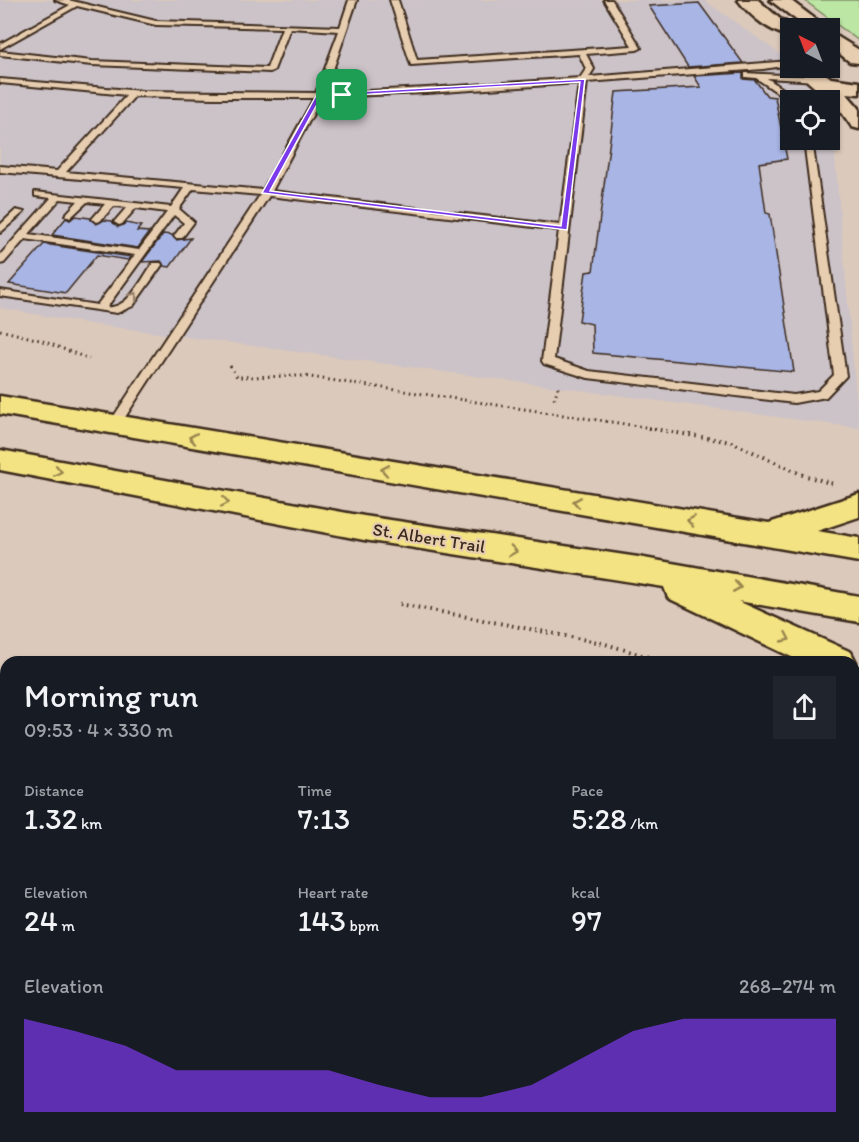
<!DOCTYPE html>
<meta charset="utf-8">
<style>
:root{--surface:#171b24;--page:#20242c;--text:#f1f3f6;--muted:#9ea1a6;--accent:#7c3aed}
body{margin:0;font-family:Itim,sans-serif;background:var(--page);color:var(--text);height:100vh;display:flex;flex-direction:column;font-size:22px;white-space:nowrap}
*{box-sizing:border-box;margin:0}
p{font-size:20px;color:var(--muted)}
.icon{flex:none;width:33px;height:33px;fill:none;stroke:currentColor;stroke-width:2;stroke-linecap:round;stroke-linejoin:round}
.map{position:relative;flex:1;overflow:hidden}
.details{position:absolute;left:0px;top:656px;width:860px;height:488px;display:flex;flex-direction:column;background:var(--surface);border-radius:18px 18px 0 0;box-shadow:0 2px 4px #0004}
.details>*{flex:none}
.needle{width:39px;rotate:318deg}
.fabs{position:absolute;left:780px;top:18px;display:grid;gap:12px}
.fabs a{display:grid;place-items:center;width:60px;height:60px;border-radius:0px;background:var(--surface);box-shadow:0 2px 4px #0004;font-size:30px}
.pin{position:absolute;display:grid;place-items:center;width:51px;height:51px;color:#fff;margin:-26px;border-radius:12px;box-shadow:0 3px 9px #0006}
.round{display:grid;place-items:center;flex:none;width:63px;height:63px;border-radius:0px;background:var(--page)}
.overview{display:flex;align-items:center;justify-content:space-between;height:102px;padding:0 24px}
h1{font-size:33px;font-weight:600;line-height:45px}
.metrics{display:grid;grid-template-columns:repeat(3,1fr);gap:9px;height:102px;padding:6px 24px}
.metrics div{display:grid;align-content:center}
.metrics b{font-size:30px;font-weight:600}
.metrics small{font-size:16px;font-weight:400}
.metrics p{font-size:16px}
.chart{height:168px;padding:12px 24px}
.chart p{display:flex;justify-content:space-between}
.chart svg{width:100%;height:108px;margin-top:6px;fill:var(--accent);opacity:.7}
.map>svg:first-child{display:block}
.built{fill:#ccc3c8}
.green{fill:#bbe6a3;stroke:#7b8860;stroke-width:1.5}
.building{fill:#a8b5e5;stroke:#3b2a1e;stroke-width:1.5}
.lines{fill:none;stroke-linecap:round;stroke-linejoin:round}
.service-casing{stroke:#3b2a1e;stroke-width:4}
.minor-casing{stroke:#3b2a1e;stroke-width:5}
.tertiary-casing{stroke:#3b2a1e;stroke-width:5}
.primary-casing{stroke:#3b2a1e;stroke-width:5}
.path-far2{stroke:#3b2a1e;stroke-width:3;stroke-dasharray:1.5 4;stroke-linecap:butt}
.path-far1{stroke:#3b2a1e;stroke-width:4;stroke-dasharray:1.5 4.5;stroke-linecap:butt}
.path{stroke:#3b2a1e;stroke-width:4.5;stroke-dasharray:2 6;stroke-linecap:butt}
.service{fill:#e8ceb0;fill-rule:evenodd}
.minor{fill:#e8ceb0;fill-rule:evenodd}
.tertiary{fill:#e8ceb0;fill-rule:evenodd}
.primary{fill:#f4e382;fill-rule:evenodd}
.oneway{stroke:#927c67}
.oneway2{stroke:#988650}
.route{fill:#7c3aed;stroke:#fff;stroke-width:1.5;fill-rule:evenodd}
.labels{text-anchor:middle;stroke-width:4.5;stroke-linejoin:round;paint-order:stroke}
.street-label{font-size:18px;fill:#3b2a1e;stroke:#e8ceb0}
</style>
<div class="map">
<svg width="859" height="1142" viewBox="0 0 859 1142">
<rect width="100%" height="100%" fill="#dbc9bb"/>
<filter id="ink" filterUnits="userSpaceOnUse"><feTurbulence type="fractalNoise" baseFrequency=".0167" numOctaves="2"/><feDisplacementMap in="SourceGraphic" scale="12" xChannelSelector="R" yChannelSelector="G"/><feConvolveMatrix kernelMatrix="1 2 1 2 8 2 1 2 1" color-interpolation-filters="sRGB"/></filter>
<g filter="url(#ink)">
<path class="built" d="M0,0H704L780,54L821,100H790V140H830V110L831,112L859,428L84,323L0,308Z"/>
<path class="green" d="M804,0H859V41Z"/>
<path class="building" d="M699,3L743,63L688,67L649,6Z
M743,73V79L755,80L767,96L775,97L787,159L759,163L766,213L770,214L794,372L593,353L592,324L579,321L586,272L593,271L616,92L701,87L694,76Z
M75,216L90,218L96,224L104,220L112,221L118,227L126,223L141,226L137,231L149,232L138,248L52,235L66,218L70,220Z
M163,234L172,235L176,240L191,238L170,267L164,266L161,261L142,262Z
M44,244L131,257L128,260L97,255L66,293L9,284Z"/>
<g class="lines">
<defs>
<path id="service" d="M55,0H68L156,21L340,27L349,0H357L325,93L427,88L580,78L586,69L579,54L411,65L390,0H398L417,60L632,46L604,0H612L641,48L637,50L586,54L594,69L589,77L790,61V65L763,69L587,82L554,359L589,371L794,395L818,391L834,375L804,140H812L846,376L826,397L794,403L588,378L544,364L542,361L559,230L269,196L118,428H110L108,425L110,422L260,195L193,189L179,209L194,222L182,238H176L174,236L184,223L174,215L107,307C128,310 143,277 153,263H161L162,265L133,306L117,313L0,296V290L97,305L135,255L25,239L4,263L0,264V255L51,198L35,196V192L171,207L184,188L0,172V166L57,171L127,95L0,83V79L142,91L316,93L339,31L290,28L274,70L270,72L92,65L0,55V51L92,61L267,68L282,28L156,25L77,6L0,49V44L70,5ZM579,83L560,225L272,191L322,97L427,93ZM135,96L213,98H314L263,190L66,172ZM60,199L78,201L65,215L70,218L87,202L105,204L92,219L97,222L100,221L114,206L127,207L114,222L119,225L122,224L136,208L167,212L139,250L29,234Z
M745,73L818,77L822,79L818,81L767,78L799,100L790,101L756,78L745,77Z
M16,210L24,212L0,233V225Z"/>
<path id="minor" d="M138,1137H182L180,1142H136Z
M394,1137H448L446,1142H392Z"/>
<path id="tertiary" d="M738,0H758L780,19L797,28H790V36C771,33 750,16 738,0Z
M770,0H790L827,28H807Z
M830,32L859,50V63L850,62L830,46Z
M799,68H817L831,78L859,82V94L846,93L859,108V129L852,127L840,110L804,78Z"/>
<path id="primary" d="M0,396L769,523L859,494V517L817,531L859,538V562L0,414Z
M0,450L364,516L638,557L859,596V622L738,601L851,652L856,662L854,666V662H802L668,598L664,587L364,540L0,470Z"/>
</defs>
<use href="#service" class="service-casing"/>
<use href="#minor" class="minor-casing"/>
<use href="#tertiary" class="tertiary-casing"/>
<use href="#primary" class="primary-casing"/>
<path class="path-far2" d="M0,330L40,340L89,359
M230,366L237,377L303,376L658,429
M554,399L559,385"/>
<path class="path-far1" d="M648,428L731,442L803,475L833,484
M400,604L602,643L665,662
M854,721L859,713"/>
<path class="path" d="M854,765L859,770"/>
<use href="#service" class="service"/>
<use href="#minor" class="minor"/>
<use href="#tertiary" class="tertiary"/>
<use href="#primary" class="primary"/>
</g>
<defs><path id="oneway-chevron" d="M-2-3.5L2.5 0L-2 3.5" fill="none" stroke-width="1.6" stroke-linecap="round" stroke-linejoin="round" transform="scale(1.5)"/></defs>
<use class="oneway" href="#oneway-chevron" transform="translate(134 296) rotate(-52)"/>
<g class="oneway2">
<use href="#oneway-chevron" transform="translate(193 438) rotate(-170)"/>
<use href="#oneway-chevron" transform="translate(385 470) rotate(-170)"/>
<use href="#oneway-chevron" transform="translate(58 471) rotate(11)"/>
<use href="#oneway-chevron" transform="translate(225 502) rotate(11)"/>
<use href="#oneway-chevron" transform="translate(577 502) rotate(-170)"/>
<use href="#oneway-chevron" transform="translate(691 521) rotate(-171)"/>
<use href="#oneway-chevron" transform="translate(513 551) rotate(8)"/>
<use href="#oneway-chevron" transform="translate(737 587) rotate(10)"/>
<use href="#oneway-chevron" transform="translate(786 638) rotate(25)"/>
</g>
</g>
<path class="route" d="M585,79L567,230L262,193L317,94ZM580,82L561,226L270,191L321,97Z"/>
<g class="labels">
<g class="street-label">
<text transform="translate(429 538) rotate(9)" y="6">St. Albert Trail</text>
</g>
</g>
</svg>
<div class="fabs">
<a><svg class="needle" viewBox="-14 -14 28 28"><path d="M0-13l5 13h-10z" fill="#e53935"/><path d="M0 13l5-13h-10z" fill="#9ea1a6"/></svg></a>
<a><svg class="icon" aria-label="locate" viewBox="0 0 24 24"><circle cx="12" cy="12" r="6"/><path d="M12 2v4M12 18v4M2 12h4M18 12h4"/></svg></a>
</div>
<div class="pin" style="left:342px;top:95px;background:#1e9e55"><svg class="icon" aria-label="arrive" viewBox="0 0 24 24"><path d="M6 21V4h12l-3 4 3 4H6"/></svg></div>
<section class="details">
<div class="overview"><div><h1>Morning run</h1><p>09:53 · 4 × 330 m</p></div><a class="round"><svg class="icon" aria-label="share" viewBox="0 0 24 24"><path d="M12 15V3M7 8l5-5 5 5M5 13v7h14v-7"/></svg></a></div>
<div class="metrics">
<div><p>Distance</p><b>1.32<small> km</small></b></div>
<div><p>Time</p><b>7:13</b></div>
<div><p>Pace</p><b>5:28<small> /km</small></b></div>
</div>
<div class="metrics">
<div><p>Elevation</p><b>24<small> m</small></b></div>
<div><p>Heart rate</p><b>143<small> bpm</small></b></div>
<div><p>kcal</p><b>97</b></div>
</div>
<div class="chart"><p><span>Elevation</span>268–274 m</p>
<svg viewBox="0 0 160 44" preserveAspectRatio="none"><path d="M0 44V6L10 11L20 17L30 27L40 27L50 27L60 27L70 33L80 38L90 38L100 33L110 22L120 11L130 6L140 6L150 6L160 6V44z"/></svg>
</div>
</section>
</div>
